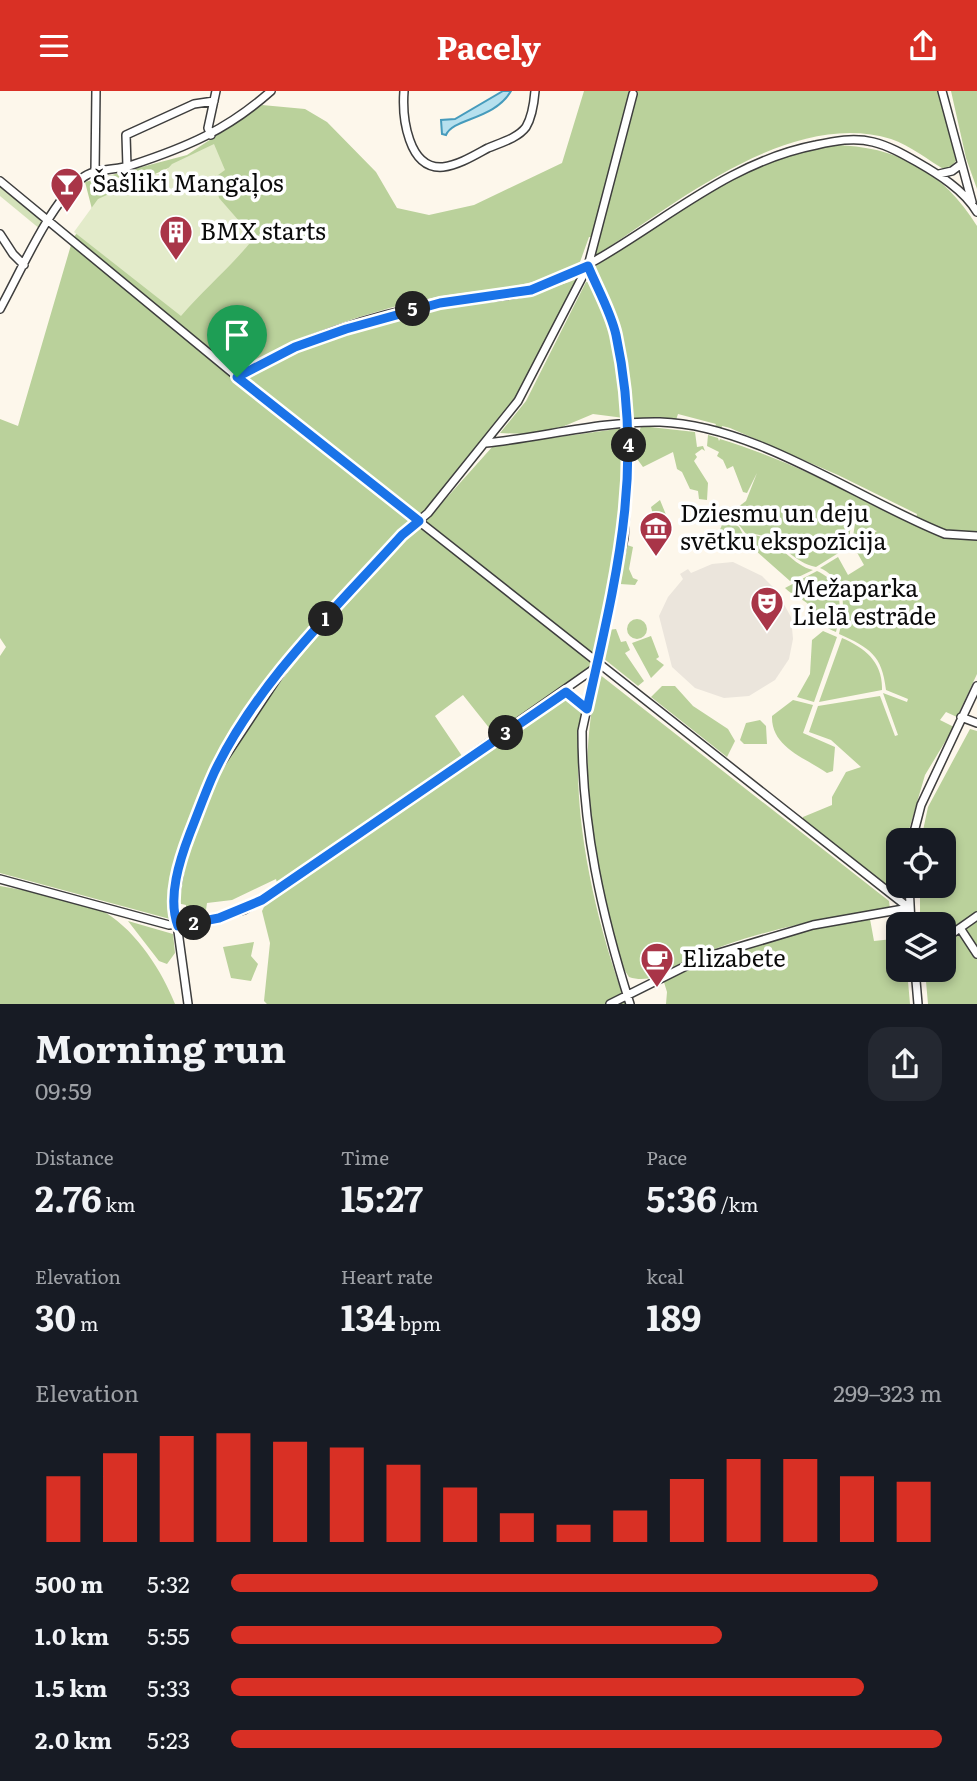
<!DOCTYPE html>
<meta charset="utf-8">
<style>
:root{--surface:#171b24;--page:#242831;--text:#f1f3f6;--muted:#9ea1a6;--accent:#d93025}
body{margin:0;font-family:Literata,serif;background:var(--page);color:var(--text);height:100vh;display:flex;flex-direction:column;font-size:26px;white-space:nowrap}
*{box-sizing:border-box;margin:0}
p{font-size:23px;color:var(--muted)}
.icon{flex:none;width:38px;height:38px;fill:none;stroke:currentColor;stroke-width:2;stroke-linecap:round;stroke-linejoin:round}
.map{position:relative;height:913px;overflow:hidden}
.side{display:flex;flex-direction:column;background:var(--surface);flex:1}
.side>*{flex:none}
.fabs{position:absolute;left:886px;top:737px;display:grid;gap:14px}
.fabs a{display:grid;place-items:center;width:70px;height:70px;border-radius:14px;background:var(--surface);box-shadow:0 4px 10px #0003;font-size:35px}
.pin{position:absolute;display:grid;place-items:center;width:60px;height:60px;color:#fff;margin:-72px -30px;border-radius:50% 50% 50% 0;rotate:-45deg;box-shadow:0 0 7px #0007}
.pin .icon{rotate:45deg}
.km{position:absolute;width:35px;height:35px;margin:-18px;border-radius:50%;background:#222;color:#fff;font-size:19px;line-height:35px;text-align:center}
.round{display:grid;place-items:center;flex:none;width:74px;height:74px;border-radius:21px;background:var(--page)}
.summary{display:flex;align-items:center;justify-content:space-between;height:119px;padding:0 35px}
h1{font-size:38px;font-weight:700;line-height:52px}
.stats{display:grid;grid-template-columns:repeat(3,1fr);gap:10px;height:119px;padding:7px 35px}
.stats div{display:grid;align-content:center}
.stats b{font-size:35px;font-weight:700}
.stats small{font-size:19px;font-weight:400}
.stats p{font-size:19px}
.chart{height:196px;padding:14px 35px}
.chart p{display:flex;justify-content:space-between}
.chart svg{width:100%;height:126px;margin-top:7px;stroke:var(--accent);stroke-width:6}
ul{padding:0 35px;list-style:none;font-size:23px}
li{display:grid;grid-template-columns:112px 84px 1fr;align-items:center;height:52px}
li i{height:18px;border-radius:9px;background:var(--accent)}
header{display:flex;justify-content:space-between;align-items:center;height:91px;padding:0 35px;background:var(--accent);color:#fff;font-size:32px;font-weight:700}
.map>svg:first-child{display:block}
.green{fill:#d4e2ba}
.forest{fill:#bad19b;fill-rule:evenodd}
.pitch{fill:#e3ebca}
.plaza{fill:#ebe5dc}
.water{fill:#b6e0ee;stroke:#469bbc;stroke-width:2}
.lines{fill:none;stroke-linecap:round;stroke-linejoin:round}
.minor-casing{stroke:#3e3e3e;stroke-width:10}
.minor{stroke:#fff;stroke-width:7}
.route-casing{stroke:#fff;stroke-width:14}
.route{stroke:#1a73e8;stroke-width:9}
.labels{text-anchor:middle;stroke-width:7;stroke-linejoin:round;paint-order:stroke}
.poi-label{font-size:24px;fill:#0b0b0b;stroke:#fff;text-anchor:start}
</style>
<header><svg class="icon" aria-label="menu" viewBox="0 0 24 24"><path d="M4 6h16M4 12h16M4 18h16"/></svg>Pacely<svg class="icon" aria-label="share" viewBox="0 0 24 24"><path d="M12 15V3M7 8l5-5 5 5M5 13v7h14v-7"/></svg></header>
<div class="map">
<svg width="977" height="913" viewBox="0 0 977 913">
<rect width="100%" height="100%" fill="#fdf7eb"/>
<path class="green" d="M0,94L43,129L40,138L0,105Z"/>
<path class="forest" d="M584,0H939L956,70L947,80C929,70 910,54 891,48C791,17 675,113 597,164L594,162L599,146H589L580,171C533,200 489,196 437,206C367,220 298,244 237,281L73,147L93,122L85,91L187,64L262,14L305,18L327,31L376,81L397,117L429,124L474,114L562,72ZM214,57L134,180L123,97Z
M951,0H977V98L966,67Z
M833,54C897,55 943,80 977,135V441L947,439L916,427L917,423L838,384L730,337L722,335L721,340L714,338L716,333L678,323L676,329L632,327L620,240L594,176L716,97L780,66Z
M71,154L414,430C310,543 176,664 170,828L0,782V565L6,556L0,547V328L18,335Z
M577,188L515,307L419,426L245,286C304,252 373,227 440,215C487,206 533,206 577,188Z
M590,190L612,243L624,327L593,323L562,336L525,343L500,342L526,310L586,191Z
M641,335L695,341L697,356L703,355L705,360L702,358L695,363L697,366L694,370L708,392L707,409L699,408L698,400L690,398L682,381L677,378L673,361L643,376L632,361V349L638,346Z
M624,337C625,415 612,488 595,564L426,430L493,355Z
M708,344L718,347L719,350L720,348C769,363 815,384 861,407C905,429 925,445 977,448V583L957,626L946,621L940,629L954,636L925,684L906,749H898V794L905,795L902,803L896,804L803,731V726L832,714V706L846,681L861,676L831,649L809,641L818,615L880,605L895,645L898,644L883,602L907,611L908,608L886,599C882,564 870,557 839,543C845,517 848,490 820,477L838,466L848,484L864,474L854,456L877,440L874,439L852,452L856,426H852L848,456L816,476C789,471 776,440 746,443L736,430L726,425L746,410L757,382L747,402L743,401L733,375L727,378L723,369L717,365L719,361L707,355Z
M660,409L671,436L658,443L651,416Z
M725,427L739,436L748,452L742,455L724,443H718Z
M420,436L592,572L591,577L494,643L463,604L435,625L462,665L278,796L276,788L232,809L207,812L205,826L187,830L186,814L177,812C200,685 265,602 351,509C374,485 395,458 420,436Z
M748,444C775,442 789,474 813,479L790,490L755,459Z
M627,454L633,456L629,478L633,487L638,489L635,494L620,493Z
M817,480C844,492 842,517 836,541C816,533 821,528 809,514C802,507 793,505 785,497Z
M627 538a10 10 0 1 1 20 0a10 10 0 1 1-20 0Z
M616,538L621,551L626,550L630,559L625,562L644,590L638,595L603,567L608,539Z
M823,540L837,546L814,611L797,606L810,583L812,549Z
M651,545L659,566L656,568L664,574L651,587L632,552Z
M842,547C865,557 883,571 882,599L819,611Z
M599,583L889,810L890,818C832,824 747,842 694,867C674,877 652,894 629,886C619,873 616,852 612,836C587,753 578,667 599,583Z
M662,595H675L693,615L728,638L735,650L727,666L651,606Z
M566,605L584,620C565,701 595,829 624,907L633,913H267L264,910L270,852L262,820L267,810L287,799Z
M793,609L813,614L803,642L835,656L833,680L827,682C806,667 771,657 772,625Z
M760,629L766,635L767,653H744L740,649L746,632Z
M970,638L977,640V860L964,838L973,824L943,845V833H920V795L943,794V749H921L928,716Z
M0,795C27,800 84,808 106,822C137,841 162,880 175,913H0Z
M891,824H903V833H898V878L907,879L910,913H666L667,901L663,888C727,858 799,836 870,828L874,850L893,848Z
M128,830L173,843L175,862L167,873L159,870Z
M959,841L977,867V913H928L925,879L943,878V853Z
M254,851L251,865L258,873L251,890L231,887L223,856Z"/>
<path class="pitch" d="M214,53L225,79L214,87L219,107L254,147C231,176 204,198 181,225L74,141L98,108L153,83H163L172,73Z"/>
<path class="plaza" d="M733,471L762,485L776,499L791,526L793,548L789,568L775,589L749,605L724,607L695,597L672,576L659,525L668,506L683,488L680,483L688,478L691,482L712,473Z"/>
<path class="water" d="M503,0H511C494,29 453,27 446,44L442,43L441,29L455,28Z"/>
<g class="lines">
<defs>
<path id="minor" d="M404,0C402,26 408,79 443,76C459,74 475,64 488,57C500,52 518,47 526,36C532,26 534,12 535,0
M942,0L972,111
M211,44L208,37L216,0
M127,76L126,44L194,13L214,10
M95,81L96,0
M939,83L952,80L960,74
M0,90L269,312L909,817
M0,143L13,163L24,174
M588,175L616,241L628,331L629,365L624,447L582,640C582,736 601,822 630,913
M0,218C21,180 49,114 81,88C95,76 115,80 132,74C187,56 227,39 271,0
M237,286C296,249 372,224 440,212C471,206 505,208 535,198C635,162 708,75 816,54C834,50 854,46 873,51C889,55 903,63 917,71C938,83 964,99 977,121
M486,352C544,346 602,330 660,331C756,334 857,408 945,443L977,445
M566,601L587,618
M961,626L977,632
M912,749L921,714L977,595
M0,788L169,834L205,830L244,819L302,783L595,577
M909,794L911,833
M960,837L977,863
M943,849L977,825
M915,878L918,913
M188,913L174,811L183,760L215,681L289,569L402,444L428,422L518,310L588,175L633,3
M610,913L702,867L813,834L909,817"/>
</defs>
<use href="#minor" class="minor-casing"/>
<use href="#minor" class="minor"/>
</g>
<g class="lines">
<defs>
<path id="route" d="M588,175C597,197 611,221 616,244C645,379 616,487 587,618L566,601L262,809L219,827L178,835C167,807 180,768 190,742C198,722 205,702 214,682C257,591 335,518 402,444L419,430L237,286L295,256L346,238L440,212L531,199Z"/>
</defs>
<use href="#route" class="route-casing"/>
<use href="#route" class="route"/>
</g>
<defs>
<symbol id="bar-pin" viewBox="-11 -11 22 30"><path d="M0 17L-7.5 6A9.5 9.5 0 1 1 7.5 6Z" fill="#a93548" stroke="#fff"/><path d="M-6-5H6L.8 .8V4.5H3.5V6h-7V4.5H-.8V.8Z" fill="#fff"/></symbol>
<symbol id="building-pin" viewBox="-11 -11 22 30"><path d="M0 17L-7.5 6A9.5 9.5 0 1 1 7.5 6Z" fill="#a93548" stroke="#fff"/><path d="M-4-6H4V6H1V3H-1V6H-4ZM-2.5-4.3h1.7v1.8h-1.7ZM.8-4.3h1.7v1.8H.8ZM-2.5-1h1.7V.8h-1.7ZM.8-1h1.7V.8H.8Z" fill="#fff"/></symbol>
<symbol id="museum-pin" viewBox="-11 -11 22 30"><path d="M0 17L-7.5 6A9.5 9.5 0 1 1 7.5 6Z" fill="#a93548" stroke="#fff"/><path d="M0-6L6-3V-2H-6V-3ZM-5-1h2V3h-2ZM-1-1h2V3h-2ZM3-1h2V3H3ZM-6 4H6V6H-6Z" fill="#fff"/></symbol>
<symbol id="theatre-pin" viewBox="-11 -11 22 30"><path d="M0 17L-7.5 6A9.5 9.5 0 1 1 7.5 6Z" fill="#a93548" stroke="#fff"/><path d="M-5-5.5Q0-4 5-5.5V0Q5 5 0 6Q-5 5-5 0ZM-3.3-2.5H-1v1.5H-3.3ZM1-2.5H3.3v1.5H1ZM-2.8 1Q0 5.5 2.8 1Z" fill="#fff"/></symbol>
<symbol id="cafe-pin" viewBox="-11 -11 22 30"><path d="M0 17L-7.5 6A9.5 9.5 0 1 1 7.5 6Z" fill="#a93548" stroke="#fff"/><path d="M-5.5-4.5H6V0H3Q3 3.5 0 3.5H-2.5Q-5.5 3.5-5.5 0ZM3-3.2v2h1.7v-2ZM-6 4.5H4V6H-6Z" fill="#fff"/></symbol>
</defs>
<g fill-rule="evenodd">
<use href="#bar-pin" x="48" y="74" width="38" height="52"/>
<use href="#building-pin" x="157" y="122" width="38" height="52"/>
<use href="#museum-pin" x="637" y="418" width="38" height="52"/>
<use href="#theatre-pin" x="748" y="493" width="38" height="52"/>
<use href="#cafe-pin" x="638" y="849" width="38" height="52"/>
</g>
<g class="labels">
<g class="poi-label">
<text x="92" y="101">Šašliki Mangaļos</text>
<text x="200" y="149">BMX starts</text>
<text x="680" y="431">Dziesmu un deju<tspan x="680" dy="28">svētku ekspozīcija</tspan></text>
<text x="792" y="506">Mežaparka<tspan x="792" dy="28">Lielā estrāde</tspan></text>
<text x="682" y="876">Elizabete</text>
</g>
</g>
</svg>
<div class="fabs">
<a><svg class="icon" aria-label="locate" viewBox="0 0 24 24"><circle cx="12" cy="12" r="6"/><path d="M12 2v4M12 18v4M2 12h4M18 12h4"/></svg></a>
<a><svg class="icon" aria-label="layers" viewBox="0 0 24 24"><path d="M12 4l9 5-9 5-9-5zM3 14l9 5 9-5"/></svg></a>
</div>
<div class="pin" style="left:237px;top:286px;background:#1e9e55"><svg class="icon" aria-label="arrive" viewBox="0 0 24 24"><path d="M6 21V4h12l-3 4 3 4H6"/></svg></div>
<b class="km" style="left:326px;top:528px">1</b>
<b class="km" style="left:194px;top:832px">2</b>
<b class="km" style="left:506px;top:642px">3</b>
<b class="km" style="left:629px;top:354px">4</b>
<b class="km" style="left:413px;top:218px">5</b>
</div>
<section class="side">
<div class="summary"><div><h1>Morning run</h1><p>09:59</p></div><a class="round"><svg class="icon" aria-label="share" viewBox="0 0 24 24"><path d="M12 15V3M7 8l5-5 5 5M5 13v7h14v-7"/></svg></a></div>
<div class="stats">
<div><p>Distance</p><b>2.76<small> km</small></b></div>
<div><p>Time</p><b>15:27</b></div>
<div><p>Pace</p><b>5:36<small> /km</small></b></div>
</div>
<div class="stats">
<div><p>Elevation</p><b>30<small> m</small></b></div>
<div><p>Heart rate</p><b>134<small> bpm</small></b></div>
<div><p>kcal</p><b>189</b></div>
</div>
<div class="chart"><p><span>Elevation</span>299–323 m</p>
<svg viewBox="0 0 160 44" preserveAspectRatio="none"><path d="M5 44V21M15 44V13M25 44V7M35 44V6M45 44V9M55 44V11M65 44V17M75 44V25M85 44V34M95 44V38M105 44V33M115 44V22M125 44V15M135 44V15M145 44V21M155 44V23"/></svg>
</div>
<ul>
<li><b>500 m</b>5:32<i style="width:91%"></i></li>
<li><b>1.0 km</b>5:55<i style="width:69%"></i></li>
<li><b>1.5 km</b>5:33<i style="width:89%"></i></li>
<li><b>2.0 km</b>5:23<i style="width:100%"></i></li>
</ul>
</section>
